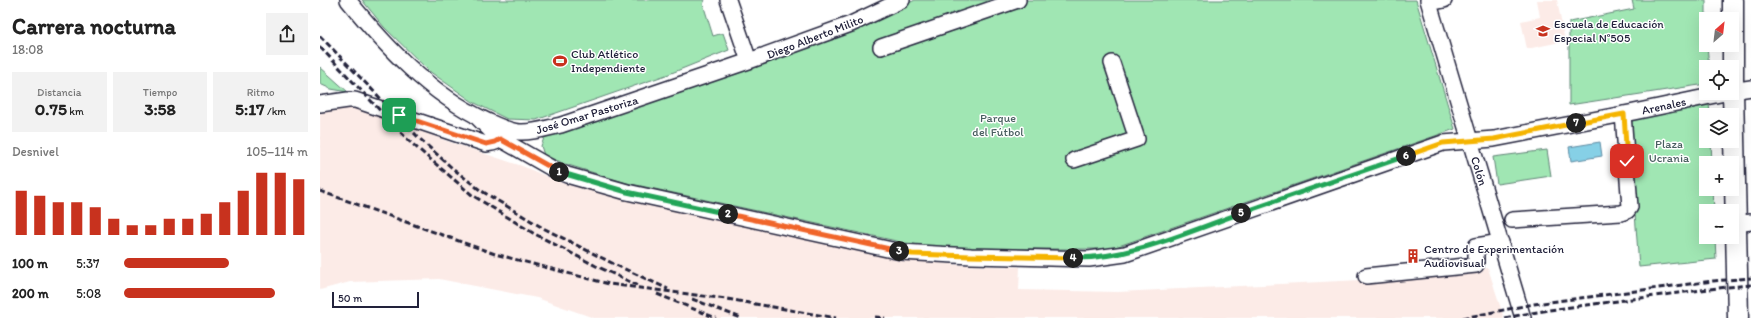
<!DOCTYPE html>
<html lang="es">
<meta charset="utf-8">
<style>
:root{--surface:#fff;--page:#f2f2f2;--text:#222;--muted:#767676;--accent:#c8321e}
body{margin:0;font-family:Itim,sans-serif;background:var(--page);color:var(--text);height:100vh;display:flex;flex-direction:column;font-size:15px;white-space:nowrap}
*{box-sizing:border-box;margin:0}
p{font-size:13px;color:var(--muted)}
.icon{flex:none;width:22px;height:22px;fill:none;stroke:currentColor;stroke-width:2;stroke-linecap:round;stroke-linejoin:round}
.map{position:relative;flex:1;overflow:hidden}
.sheet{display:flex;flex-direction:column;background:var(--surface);width:320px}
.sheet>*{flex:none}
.needle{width:26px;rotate:28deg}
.tools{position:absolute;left:1379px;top:12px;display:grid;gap:8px}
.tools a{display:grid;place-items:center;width:40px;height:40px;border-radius:0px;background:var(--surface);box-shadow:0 4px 16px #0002;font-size:20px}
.scale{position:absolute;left:12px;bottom:10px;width:87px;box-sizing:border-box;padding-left:4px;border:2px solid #22223b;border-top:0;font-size:11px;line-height:14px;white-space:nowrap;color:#22223b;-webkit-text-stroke:3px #fff;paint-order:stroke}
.pin{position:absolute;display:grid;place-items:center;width:34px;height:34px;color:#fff;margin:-17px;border-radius:8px;box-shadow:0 2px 6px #0006}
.km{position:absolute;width:20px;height:20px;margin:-10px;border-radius:50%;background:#222;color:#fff;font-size:11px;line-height:20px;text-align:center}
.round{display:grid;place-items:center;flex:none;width:42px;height:42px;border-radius:0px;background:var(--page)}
.summary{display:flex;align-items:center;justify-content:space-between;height:68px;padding:0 12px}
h1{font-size:22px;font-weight:700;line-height:30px}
.figures{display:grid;grid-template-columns:repeat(3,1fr);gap:6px;height:68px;padding:4px 12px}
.figures div{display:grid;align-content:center;border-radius:0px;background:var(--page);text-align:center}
.figures b{font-size:17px;font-weight:700}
.figures small{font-size:11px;font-weight:400}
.figures p{font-size:11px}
.chart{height:112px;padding:8px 12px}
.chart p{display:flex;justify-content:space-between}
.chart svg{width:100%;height:72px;margin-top:4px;stroke:var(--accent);stroke-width:6}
ul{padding:0 12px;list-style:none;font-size:13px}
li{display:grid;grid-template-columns:64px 48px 1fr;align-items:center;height:30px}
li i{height:10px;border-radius:5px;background:var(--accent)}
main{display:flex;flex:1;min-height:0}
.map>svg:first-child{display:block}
.built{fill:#fcebe7}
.green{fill:#a0e6b3;stroke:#618477}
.water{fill:#86d0e6;stroke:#5e8aa2}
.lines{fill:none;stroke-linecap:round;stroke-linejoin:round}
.minor-casing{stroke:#22223b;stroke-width:18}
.major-casing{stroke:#22223b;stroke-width:23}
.minor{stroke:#fff;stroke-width:15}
.major{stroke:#fff;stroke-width:20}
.rail{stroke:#22223b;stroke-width:3;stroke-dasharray:6 3;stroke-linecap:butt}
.split-1-casing{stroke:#fff;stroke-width:8}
.split-2-casing{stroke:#fff;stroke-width:8}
.split-3-casing{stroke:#fff;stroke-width:8}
.split-4-casing{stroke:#fff;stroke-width:8}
.split-5-casing{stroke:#fff;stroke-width:8}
.split-6-casing{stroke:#fff;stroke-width:8}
.split-7-casing{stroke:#fff;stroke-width:8}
.split-8-casing{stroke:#fff;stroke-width:8}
.split-1{stroke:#f0652b;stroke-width:5}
.split-2{stroke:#22a559;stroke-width:5}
.split-3{stroke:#f0652b;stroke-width:5}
.split-4{stroke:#f5b400;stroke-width:5}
.split-5{stroke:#22a559;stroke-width:5}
.split-6{stroke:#22a559;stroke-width:5}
.split-7{stroke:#f5b400;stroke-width:5}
.split-8{stroke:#f5b400;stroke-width:5}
.labels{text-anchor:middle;stroke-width:3;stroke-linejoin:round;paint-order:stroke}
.poi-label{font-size:12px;fill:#22223b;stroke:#fff;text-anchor:start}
.street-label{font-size:12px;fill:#22223b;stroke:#fff}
.park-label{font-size:12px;fill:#485d5f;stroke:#fff}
</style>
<main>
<section class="sheet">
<div class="summary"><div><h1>Carrera nocturna</h1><p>18:08</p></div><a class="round"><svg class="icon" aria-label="share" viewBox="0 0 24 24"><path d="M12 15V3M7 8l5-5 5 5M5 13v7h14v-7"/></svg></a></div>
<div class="figures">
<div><p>Distancia</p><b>0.75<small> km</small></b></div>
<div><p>Tiempo</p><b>3:58</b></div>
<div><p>Ritmo</p><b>5:17<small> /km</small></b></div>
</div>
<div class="chart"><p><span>Desnivel</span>105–114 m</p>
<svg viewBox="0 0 160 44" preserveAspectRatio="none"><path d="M5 44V17M15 44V20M25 44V24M35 44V24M45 44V27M55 44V34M65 44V38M75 44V38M85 44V34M95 44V34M105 44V31M115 44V24M125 44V17M135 44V6M145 44V6M155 44V10"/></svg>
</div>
<ul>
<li><b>100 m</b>5:37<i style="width:57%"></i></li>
<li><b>200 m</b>5:08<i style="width:82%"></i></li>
</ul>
</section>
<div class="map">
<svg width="1431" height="318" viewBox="0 0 1431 318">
<rect width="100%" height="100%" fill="#fff"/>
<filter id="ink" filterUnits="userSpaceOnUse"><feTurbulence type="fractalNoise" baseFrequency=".025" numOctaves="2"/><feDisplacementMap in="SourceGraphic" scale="8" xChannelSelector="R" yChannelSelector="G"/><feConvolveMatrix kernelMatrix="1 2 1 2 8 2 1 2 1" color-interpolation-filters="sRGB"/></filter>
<g filter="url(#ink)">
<path class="built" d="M1217,0H1237L1245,41L1207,49L1201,21L1220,17Z
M0,95L24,96L124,140L202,166L242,183L431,228L569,258L640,265L700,267L699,290L798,292L1041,280L1168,268L1184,318H274L217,298L119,279L30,282L0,290Z"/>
<path class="green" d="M42,0H385L383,4L393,36L403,33L409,50L349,74L216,120L187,119L153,102L109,71L64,27Z
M595,0H1096L1135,129L790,249H671L613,247L586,243L307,183L245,164L224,155L221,146L224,138L228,136L532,30Z
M1312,0H1386V45H1387L1389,67H1386V84L1249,105V22L1314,9Z
M0,67L28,92L11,89L0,84Z
M1389,103L1390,115H1386V141H1391L1392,163H1386V189H1393L1394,211H1386V237H1395L1396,259L1319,267L1308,118Z
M1227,150L1231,176L1177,184L1173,157Z"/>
<path class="water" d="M1280,142L1282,156L1251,161L1249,147Z"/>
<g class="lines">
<defs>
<path id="minor" d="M28,0C66,47 110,94 165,120C176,125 187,131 199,132C214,133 227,128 241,125L429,61L531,24L582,0
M408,0L429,61
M1108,0L1203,318
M1109,3L1124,0
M561,47L698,0
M1412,91L1431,88
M0,104L28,100H35L166,144C175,143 179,142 183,134
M156,116L177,137L233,169L247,175L307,192L581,252L651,256L769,259L805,254L1123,143L1174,139L1314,112L1405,93
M754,160L817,139L792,63
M1192,220L1301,213L1307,211L1310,207L1303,114
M1415,224L1431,222
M1046,276L1156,265V246L1181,242"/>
<path id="major" d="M1413,0V91L1418,318"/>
</defs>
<use href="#minor" class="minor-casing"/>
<use href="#major" class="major-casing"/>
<use href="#minor" class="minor"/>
<use href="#major" class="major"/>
<path class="rail" d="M0,36L99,138L131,167L160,190L223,228L296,265L348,289
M0,47L89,141L152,195L213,233L276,266L317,285
M0,191L175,254L289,284L407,299L516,318
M337,294L396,318
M372,299L421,318
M555,317L565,318
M1143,318L1214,304L1393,281L1431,278
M1185,318C1227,309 1270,305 1312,299C1352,294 1391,288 1431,285"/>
</g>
</g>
<g class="lines" filter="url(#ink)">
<defs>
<path id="split-1" d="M79,115L166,144L175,142L180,139L239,172"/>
<path id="split-2" d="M239,172L307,192L408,214"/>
<path id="split-3" d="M408,214L579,251"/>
<path id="split-4" d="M579,251L592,254L651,256L753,258"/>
<path id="split-5" d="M753,258C809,259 868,232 921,213"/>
<path id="split-6" d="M921,213L1086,156"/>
<path id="split-7" d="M1086,156L1123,143L1174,139L1256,123"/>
<path id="split-8" d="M1256,123L1304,114L1307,161"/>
</defs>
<use href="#split-1" class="split-1-casing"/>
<use href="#split-2" class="split-2-casing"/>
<use href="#split-3" class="split-3-casing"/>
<use href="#split-4" class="split-4-casing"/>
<use href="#split-5" class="split-5-casing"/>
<use href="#split-6" class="split-6-casing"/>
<use href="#split-7" class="split-7-casing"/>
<use href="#split-8" class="split-8-casing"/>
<use href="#split-1" class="split-1"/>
<use href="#split-2" class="split-2"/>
<use href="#split-3" class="split-3"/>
<use href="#split-4" class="split-4"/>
<use href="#split-5" class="split-5"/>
<use href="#split-6" class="split-6"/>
<use href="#split-7" class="split-7"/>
<use href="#split-8" class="split-8"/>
</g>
<defs>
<symbol id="school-bare" viewBox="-9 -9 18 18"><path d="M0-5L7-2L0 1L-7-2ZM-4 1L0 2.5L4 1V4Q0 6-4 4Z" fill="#c8321e" stroke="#fff" stroke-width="2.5" paint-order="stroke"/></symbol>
<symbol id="stadium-bare" viewBox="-9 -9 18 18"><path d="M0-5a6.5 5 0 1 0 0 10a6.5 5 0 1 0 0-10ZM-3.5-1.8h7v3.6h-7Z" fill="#c8321e" stroke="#fff" stroke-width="2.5" paint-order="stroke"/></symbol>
<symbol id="building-bare" viewBox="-9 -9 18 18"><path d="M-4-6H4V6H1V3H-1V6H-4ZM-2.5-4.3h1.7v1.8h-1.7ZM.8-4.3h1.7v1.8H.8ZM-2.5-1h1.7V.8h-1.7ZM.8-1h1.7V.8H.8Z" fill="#c8321e" stroke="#fff" stroke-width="2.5" paint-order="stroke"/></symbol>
</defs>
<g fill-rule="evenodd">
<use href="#school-bare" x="1213" y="21" width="20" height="20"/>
<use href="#stadium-bare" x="230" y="51" width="20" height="20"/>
<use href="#building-bare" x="1083" y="246" width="20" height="20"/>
</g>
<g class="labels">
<g class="poi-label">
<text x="1234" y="28">Escuela de Educación<tspan x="1234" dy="14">Especial N°505</tspan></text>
<text x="251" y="58">Club Atlético<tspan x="251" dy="14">Independiente</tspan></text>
<text x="1104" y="253">Centro de Experimentación<tspan x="1104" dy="14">Audiovisual</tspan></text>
</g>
<g class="street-label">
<text transform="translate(495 37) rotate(-21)" y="4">Diego Alberto Milito</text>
<text transform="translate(1344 106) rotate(-12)" y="4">Arenales</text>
<text transform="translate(267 115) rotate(-17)" y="4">José Omar Pastoriza</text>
<text transform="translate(1159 171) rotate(73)" y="4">Colón</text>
</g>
<g class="park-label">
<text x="678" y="122">Parque<tspan x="678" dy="14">del Fútbol</tspan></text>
<text x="1349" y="148">Plaza<tspan x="1349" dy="14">Ucrania</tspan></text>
</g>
</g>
</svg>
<div class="tools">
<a><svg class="needle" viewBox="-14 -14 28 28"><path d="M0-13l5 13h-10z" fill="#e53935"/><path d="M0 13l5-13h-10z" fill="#767676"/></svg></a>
<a><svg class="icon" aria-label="locate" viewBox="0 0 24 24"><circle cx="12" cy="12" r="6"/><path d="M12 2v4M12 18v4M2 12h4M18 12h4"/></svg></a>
<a><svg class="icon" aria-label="layers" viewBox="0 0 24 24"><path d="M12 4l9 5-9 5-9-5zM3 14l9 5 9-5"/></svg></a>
<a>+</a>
<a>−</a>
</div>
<div class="scale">50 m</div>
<div class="pin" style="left:79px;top:115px;background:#1e9e55"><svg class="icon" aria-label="arrive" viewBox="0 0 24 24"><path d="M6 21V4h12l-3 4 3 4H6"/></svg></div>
<div class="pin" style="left:1307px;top:161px;background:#d93025"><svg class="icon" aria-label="check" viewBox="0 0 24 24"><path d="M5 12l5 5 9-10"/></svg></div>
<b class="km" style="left:239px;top:172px">1</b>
<b class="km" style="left:408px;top:214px">2</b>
<b class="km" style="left:579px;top:251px">3</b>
<b class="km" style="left:753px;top:258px">4</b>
<b class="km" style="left:921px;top:213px">5</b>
<b class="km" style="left:1086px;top:156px">6</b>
<b class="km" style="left:1256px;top:123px">7</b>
</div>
</main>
